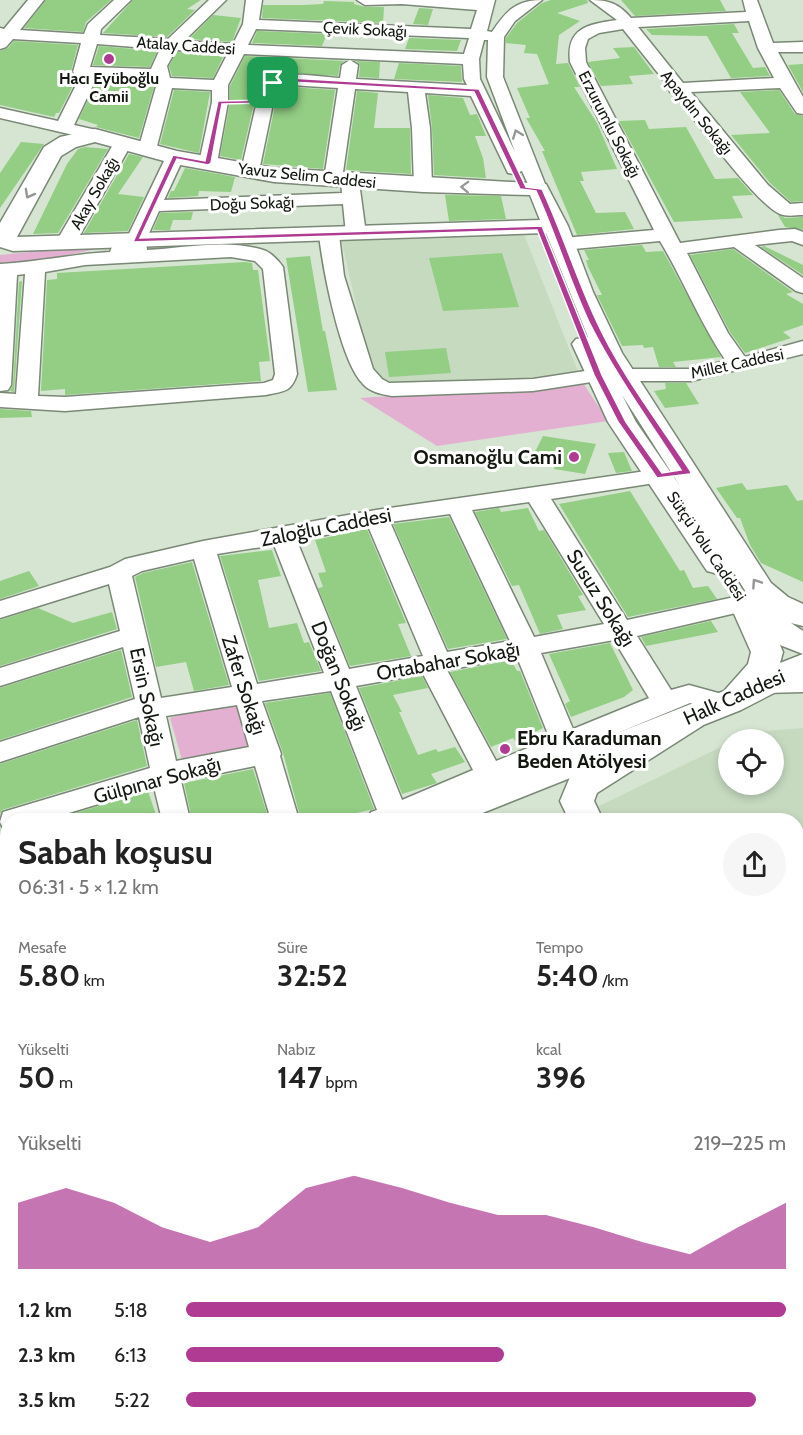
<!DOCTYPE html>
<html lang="tr">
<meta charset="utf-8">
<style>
:root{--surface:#fff;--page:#f6f6f6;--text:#222;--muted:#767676;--accent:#af3b93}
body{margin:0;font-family:Cabin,sans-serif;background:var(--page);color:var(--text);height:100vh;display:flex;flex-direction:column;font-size:22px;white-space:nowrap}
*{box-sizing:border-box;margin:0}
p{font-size:20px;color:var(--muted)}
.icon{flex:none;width:33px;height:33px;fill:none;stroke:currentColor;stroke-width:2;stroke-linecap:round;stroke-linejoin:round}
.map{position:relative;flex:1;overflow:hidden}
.sheet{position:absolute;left:0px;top:813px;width:804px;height:622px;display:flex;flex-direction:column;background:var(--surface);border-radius:24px 24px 0 0;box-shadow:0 3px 9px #0003}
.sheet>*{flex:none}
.controls{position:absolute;left:718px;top:729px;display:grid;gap:12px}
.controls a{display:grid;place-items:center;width:66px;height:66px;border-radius:50%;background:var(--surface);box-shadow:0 3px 9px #0003;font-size:30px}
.pin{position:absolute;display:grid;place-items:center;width:51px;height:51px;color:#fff;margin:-26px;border-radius:12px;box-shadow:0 3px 9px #0006}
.round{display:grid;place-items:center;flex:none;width:63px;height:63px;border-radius:32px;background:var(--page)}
.overview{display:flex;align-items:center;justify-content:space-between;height:102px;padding:0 18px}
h1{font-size:33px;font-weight:700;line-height:45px}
.figures{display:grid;grid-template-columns:repeat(3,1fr);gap:9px;height:102px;padding:6px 18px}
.figures div{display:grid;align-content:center}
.figures b{font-size:30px;font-weight:700}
.figures small{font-size:16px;font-weight:400}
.figures p{font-size:16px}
.chart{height:168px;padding:12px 18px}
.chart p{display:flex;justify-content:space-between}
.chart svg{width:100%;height:108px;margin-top:6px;fill:var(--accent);opacity:.7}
ul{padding:0 18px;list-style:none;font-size:20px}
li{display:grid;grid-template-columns:96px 72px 1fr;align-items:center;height:45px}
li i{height:15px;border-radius:8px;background:var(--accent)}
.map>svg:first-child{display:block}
.built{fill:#c6dac0}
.green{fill:#e3b0d2}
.building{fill:#93ce84}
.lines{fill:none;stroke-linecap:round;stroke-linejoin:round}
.minor-casing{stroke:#7a8876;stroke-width:3}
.major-casing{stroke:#7a8876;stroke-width:3}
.highway-casing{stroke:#7a8876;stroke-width:3}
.path{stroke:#93a090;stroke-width:4;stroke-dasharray:6 4;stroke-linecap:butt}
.minor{fill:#fff;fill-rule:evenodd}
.major{fill:#fff;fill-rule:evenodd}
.highway{fill:#fff;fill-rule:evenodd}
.oneway{stroke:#949793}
.route{fill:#af3b93;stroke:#fff;stroke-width:1.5;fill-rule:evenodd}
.poi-dot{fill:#af3b93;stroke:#fff;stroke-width:2}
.labels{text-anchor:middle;stroke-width:6;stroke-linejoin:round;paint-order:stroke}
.far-street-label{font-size:16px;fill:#121710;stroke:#fff}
.far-poi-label{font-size:16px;font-weight:bold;fill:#121710;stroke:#fff}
.poi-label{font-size:20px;font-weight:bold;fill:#121710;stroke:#fff;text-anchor:end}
.street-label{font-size:20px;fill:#121710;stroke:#fff}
</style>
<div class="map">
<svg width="803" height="1435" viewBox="0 0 803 1435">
<rect width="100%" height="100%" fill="#d5e5d1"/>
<path class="built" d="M523,232L579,374L395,388L372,375L341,239Z
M803,728V963L796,958V820H609L593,809L729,743V784H774V740L737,739L751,732Z"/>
<path class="green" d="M60,249H97L44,260L0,263V255Z
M583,383L608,421L437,446L360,398Z
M234,699L259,751L184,767L170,718Z
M0,947L7,950V1002L0,995Z
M803,1227V1292L797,1291L796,1232Z
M0,1233L7,1236V1344L0,1341Z
M0,1396L7,1399L8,1428H79L95,1435H0Z
M220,1428H482L496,1435H238Z"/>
<path class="building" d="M46,0H111L86,22L83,32L24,28Z
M133,0H201L187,9L195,10L167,37L103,33Z
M551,0H587L588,3L557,13L580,21L559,35L556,64L568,63L580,87H574L597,123L617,169L581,172L584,181H580L596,213L625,212L634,229L577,235L542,151H545L526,118H530L517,88L549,84L537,54L524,53L526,45L506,43V38L517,23L542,3Z
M621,0H720L726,11L635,16Z
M324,1L354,2V4L365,7H384L383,23L262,18L263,5H304L323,4Z
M419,8L433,9L428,25L413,24Z
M213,15L241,18L232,42L189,39Z
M734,24L739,33H732L753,68L765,67L770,76L731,78L707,36L652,35L646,29Z
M257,31L327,34L322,46L252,43Z
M409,38L461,40L457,51L405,49Z
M14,41L78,45L71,71L77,78L59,113H56L54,117L0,105V51L8,48Z
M99,46L157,51L150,67L93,65Z
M634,47L654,74L629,76L633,84L601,86L588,62L620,58L613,48Z
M177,52L224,55L213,78L172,76L169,66Z
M245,56L344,61L340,65L338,76L286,73L266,79L258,86L241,160L220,156L230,102V86Z
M356,61L380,62L379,78L359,77L360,65Z
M399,63L461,66L462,82L394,79Z
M803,64V92L788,65Z
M98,79L153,81L155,83L139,138L96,127L98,125L79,119Z
M290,87L335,90L323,169L263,164L278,91Z
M174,90L210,92L199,153L160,144Z
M779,90L795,114L803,116V201L791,202L770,183L731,135L770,133L740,92Z
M357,91L378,93L374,128H410L411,174L346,170Z
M428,95L463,98L470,115L477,114L486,136H475L483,158L486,178L434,175L432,128Z
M645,120L649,129L686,127L715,179L738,178L753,195L732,196L743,218L674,222L619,121Z
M21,142L44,144L0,208V173Z
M85,147L108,149L58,233L33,234L67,164L78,149Z
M129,154L143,157L118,194L144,197L128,231L84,233Z
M185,168L235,177L231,192L199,191L198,196L168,198L171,191H174Z
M445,195L501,196L506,219L449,221Z
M193,212L191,220H173L170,230H153L160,213Z
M778,215L785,218L803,217V230L785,227Z
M642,245L646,252L663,251L721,357L673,362L676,367H659L653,347L644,348L643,345L622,346L597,295H602L588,267L586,260H589L584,250Z
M764,246L803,265V275L761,247Z
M733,249L793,292L786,294L803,304V325L783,332L791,338L745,353L730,332L690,255Z
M502,253L519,307L443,311L429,258Z
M310,256L323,331H325L337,390L308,392L286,258Z
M245,262L252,263L253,270H258L270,361L259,362L261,381L65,395V389L41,391L47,280L57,279V273Z
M22,281L14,392L10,391L13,385L19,282Z
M446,348L451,373L389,377L385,352Z
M665,383H686L699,404L665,408L654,391L666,389Z
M0,409L31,411L32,417L0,418Z
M543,436L596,444L585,474L554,469L556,459L534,454Z
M624,452L632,471L616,473L608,453Z
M742,483L747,490L787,485L797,501L803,500V582L761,563L750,545L740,518H737L716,488Z
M630,491L680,571L684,570L693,588L708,586L717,599L628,617L559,504Z
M499,508L501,512L528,508L539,531L544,530L583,595L578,596L586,610L557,615L563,629L540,634L519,585L512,586L475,512Z
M449,517L507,639L448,649L393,524Z
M367,529L406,623L398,624L411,656L350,666L318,588L323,587L318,573L326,572L315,540Z
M272,550L281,576L258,580L269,628L297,623L304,643L309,642L321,671L259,681L220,556Z
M192,562L229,685L194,691L186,662L156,667L135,577L143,573Z
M29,571L39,586L0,599V581Z
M38,608L73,623L112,612L117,629L0,666V620Z
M711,621L718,632L646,646L641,637Z
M610,643L633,690L624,697L571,717L565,704L570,701L549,654Z
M121,650L132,697L0,740V688Z
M511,660L517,671H520L543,728L516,742L513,738L491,747L450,672Z
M422,676L428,688L393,695L402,712H399L418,755L436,749L438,752L455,747L465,762L431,774L437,783L402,794L359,688Z
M330,693L374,809L326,820H301L283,753L265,703Z
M137,720L147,766L2,810L0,814V764Z
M253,769L269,820H192L184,783Z
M148,791L156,815L152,816L153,820H52Z"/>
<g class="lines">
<defs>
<path id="minor" d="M28,0H44L20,30L84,34L88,24L114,0H131L101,29L100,35L168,39L209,0H226L184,41L233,44L243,24L246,0H262L259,20L471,29L477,10L402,4L365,5L357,0H495L487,31L492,32C506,11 516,0 542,0L515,21L504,37L503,77L547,189L544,193H532L522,171L514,174L508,173L471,96L425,93L430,128L432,185L429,189H417L414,185L412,128L408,92L355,89L342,179L339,183H327L324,179L338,88L290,85L276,89L259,171L256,175H244L241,171L260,88C275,67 317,77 340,78L342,65L350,60L358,65L356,79L467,85L464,79L463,64L244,54L228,85V102L217,163L214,167H202L199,163L212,102V90L172,88L156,150L153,154H141L138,150L157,83L154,79L97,77L74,125L101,131L104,135L101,139L95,140L0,118V108L58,121L80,77L73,72L81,43L13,39L6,47L0,49V28L4,29ZM256,29L469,38L464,54L248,45ZM484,40H488L487,77L515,152L480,79L479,59ZM97,44L160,49L151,69L90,67ZM176,50L228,53L214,80L170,78L167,66Z
M590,0C609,0 619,4 631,18L746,12L743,0H757L773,43L803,42V52H778L803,97V114L797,113L780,88L691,92L768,185L790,204L803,203V215C796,215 787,217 780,214C756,204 693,117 673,92H670L669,87L623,29L599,33L588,39L585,48L586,62L680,243L779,230L795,229L803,232V245L792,241L755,245L803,278V293L796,291L734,247L687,253L728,333L745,357L803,341V354L691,381H598L533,391L392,396C381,394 370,392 363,384C340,361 323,269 319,235L322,231H336L339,235L344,276L373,369L382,379L389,383L533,379L598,369H691L726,361C700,323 684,281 660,241L563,250L556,248L553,244L556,240L563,238L654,230L570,62C566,28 588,24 617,20ZM749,21L758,48L774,78L683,83L638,27Z
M123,138L129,139L132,143L76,242L73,246H59L56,242L114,143L117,139Z
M175,152L181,153L184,157L164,200L342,193L341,182L344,178H356L359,182L366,234L363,238H349L346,234L343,204L159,211L146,240L147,250C184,248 230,238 266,251C272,254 279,261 283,267L297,374C291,393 283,391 266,395L65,411L0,407V393L16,394L25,274L17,275L11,385L8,390L0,391V264C37,262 73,254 110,252L112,247L128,244L126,240L166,157L169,153ZM231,257L255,261L263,269L275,374L273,380L264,383L65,397L38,396L45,272L85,265Z
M660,469L668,471L672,476L668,481L551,499L627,620L744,595L753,597L757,603L753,609L637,636L671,690L689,685L733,697L737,704L733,711L724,713L690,703L408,820H367L371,812L377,810L331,691L262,701L281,754L280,756L299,820H271L255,766L181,781L190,820H162L154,787L46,820H8V829L3,828L0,822L3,812L150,768L139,717L0,762V742L135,699L123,647L0,686V668L120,631L109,584L0,618V601L110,567L125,559L203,541L376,510ZM529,502L604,624L534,637L472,510ZM450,514L510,641L447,652L390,522ZM368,526L423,656L349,669L297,541ZM274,545L324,673L257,684L217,554ZM194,559L232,687L161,698L132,576L142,571ZM614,640L649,698L573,729L541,653ZM517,657L550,739L496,761L447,670ZM423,674L473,770L402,800L356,686ZM237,705L249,747L176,761L166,716Z
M803,674V692L764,693L755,690L751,684L755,678L764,675Z"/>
<path id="major" d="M95,129L177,151L274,168L546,184L568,226L593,292L622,353L771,583L788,597L803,604V626L791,623L803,631V654L780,645L783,652L780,663L803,654V678L741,710L465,820H414L419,811L724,691L748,664L751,652L731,607L735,600L749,597L731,568L729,571L718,574L707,571L608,422L572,344L576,339L588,337L546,233L13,251L0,247V223L44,147L60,137ZM95,142L175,164L274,182L423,192L530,195L540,220L17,237L61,156L76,147ZM622,395L680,486L636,422Z
M0,901L8,903V933L0,931Z"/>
<path id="highway" d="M5,228L13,230L17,235L8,245L0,247V229Z
M690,706L702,710L707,718L702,726L597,793L594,801L603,820H569L560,801L570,777L678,710Z
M0,918L8,920V950L0,948Z
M0,1000L8,1002V1037L0,1035Z
M796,1011L803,1013V1055L796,1052Z
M0,1062L8,1064V1099L0,1097Z
M0,1100L8,1102V1138L0,1136Z
M0,1139L8,1142V1180L0,1177Z
M803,1161V1207L796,1209V1163Z
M0,1191L8,1194V1234L0,1231Z
M796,1292L803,1294V1338L796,1336Z
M796,1338L803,1339V1385L796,1384Z
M0,1340L8,1343V1389L0,1386Z
M796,1386L803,1388V1434L785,1428H796Z
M135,1428H198L201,1435H138Z
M518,1428H573L576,1435H521Z
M633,1428H703L706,1435H636Z"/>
</defs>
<use href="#minor" class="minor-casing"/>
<use href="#major" class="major-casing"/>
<use href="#highway" class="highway-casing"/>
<path class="path" d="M0,973L8,969"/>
<use href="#minor" class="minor"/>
<use href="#major" class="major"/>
<use href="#highway" class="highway"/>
</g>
<defs><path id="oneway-chevron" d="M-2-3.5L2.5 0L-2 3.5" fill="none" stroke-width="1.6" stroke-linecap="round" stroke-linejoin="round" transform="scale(1.5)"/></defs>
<g class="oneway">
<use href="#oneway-chevron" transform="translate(517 134) rotate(-111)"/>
<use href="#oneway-chevron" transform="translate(465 187) rotate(-178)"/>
<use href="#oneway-chevron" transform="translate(29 194) rotate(119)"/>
<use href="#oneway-chevron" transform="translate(756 583) rotate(-124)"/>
</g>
<path class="route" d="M290,78L479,89L526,187L542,189C562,232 576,277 596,320C620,373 659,423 691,472L690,474L657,478L618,422L594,375L537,230L133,242L173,155L205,161L218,101L262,100C266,82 273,81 290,78ZM290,82L474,92L520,189L536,191C556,234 569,280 589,322C615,374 650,422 681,470L662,473L626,422L602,375L542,226L140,238L177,159L208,165L211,163L222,104L267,103C273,85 270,85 290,82Z"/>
<g class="poi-dot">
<circle cx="109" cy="59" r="6"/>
<circle cx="574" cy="457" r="6"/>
<circle cx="505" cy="749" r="6"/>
</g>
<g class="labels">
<g class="far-street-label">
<text transform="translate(365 29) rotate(3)" y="6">Çevik Sokağı</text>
<text transform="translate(186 45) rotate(4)" y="6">Atalay Caddesi</text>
<text transform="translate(697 112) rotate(51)" y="6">Apaydın Sokağı</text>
<text transform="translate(610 124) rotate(63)" y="6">Erzurumlu Sokağı</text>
<text transform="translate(307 175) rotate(6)" y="6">Yavuz Selim Caddesi</text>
<text transform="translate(94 193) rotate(-60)" y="6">Akay Sokağı</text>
<text transform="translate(252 203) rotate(-2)" y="6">Doğu Sokağı</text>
<text transform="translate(737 363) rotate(-12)" y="6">Millet Caddesi</text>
<text transform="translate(707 546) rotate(56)" y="6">Sütçü Yolu Caddesi</text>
</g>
<g class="far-poi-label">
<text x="109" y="84">Hacı Eyüboğlu<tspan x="109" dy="18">Camii</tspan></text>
</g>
<g class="poi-label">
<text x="562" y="464">Osmanoğlu Cami</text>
<text x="517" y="745" text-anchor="start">Ebru Karaduman<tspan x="517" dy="23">Beden Atölyesi</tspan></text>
</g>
<g class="street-label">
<text transform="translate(326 527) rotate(-11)" y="7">Zaloğlu Caddesi</text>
<text transform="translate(601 598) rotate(58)" y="7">Susuz Sokağı</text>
<text transform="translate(448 661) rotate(-10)" y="7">Ortabahar Sokağı</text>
<text transform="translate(339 676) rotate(68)" y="7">Doğan Sokağı</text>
<text transform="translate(244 685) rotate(72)" y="7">Zafer Sokağı</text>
<text transform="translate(147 697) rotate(78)" y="7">Ersin Sokağı</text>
<text transform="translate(734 697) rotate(-24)" y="7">Halk Caddesi</text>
<text transform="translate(157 780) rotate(-15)" y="7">Gülpınar Sokağı</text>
</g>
</g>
</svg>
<div class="controls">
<a><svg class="icon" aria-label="locate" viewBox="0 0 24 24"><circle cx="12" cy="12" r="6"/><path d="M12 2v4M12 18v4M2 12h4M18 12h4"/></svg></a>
</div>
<div class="pin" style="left:273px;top:83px;background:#1e9e55"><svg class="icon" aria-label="arrive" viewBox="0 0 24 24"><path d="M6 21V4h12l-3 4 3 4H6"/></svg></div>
<section class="sheet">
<div class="overview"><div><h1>Sabah koşusu</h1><p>06:31 · 5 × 1.2 km</p></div><a class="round"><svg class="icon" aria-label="share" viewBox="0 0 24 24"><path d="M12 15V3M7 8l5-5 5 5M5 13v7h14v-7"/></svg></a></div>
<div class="figures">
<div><p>Mesafe</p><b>5.80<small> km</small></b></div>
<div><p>Süre</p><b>32:52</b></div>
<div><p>Tempo</p><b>5:40<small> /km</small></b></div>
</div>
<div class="figures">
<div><p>Yükselti</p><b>50<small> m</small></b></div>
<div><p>Nabız</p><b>147<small> bpm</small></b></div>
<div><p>kcal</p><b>396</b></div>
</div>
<div class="chart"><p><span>Yükselti</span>219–225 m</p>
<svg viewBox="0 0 160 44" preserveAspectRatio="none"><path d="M0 44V17L10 11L20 17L30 27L40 33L50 27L60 11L70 6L80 11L90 17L100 22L110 22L120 27L130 33L140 38L150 27L160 17V44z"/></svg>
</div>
<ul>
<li><b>1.2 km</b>5:18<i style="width:100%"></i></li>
<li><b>2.3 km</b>6:13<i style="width:53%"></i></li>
<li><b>3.5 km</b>5:22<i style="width:95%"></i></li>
</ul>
</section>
</div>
